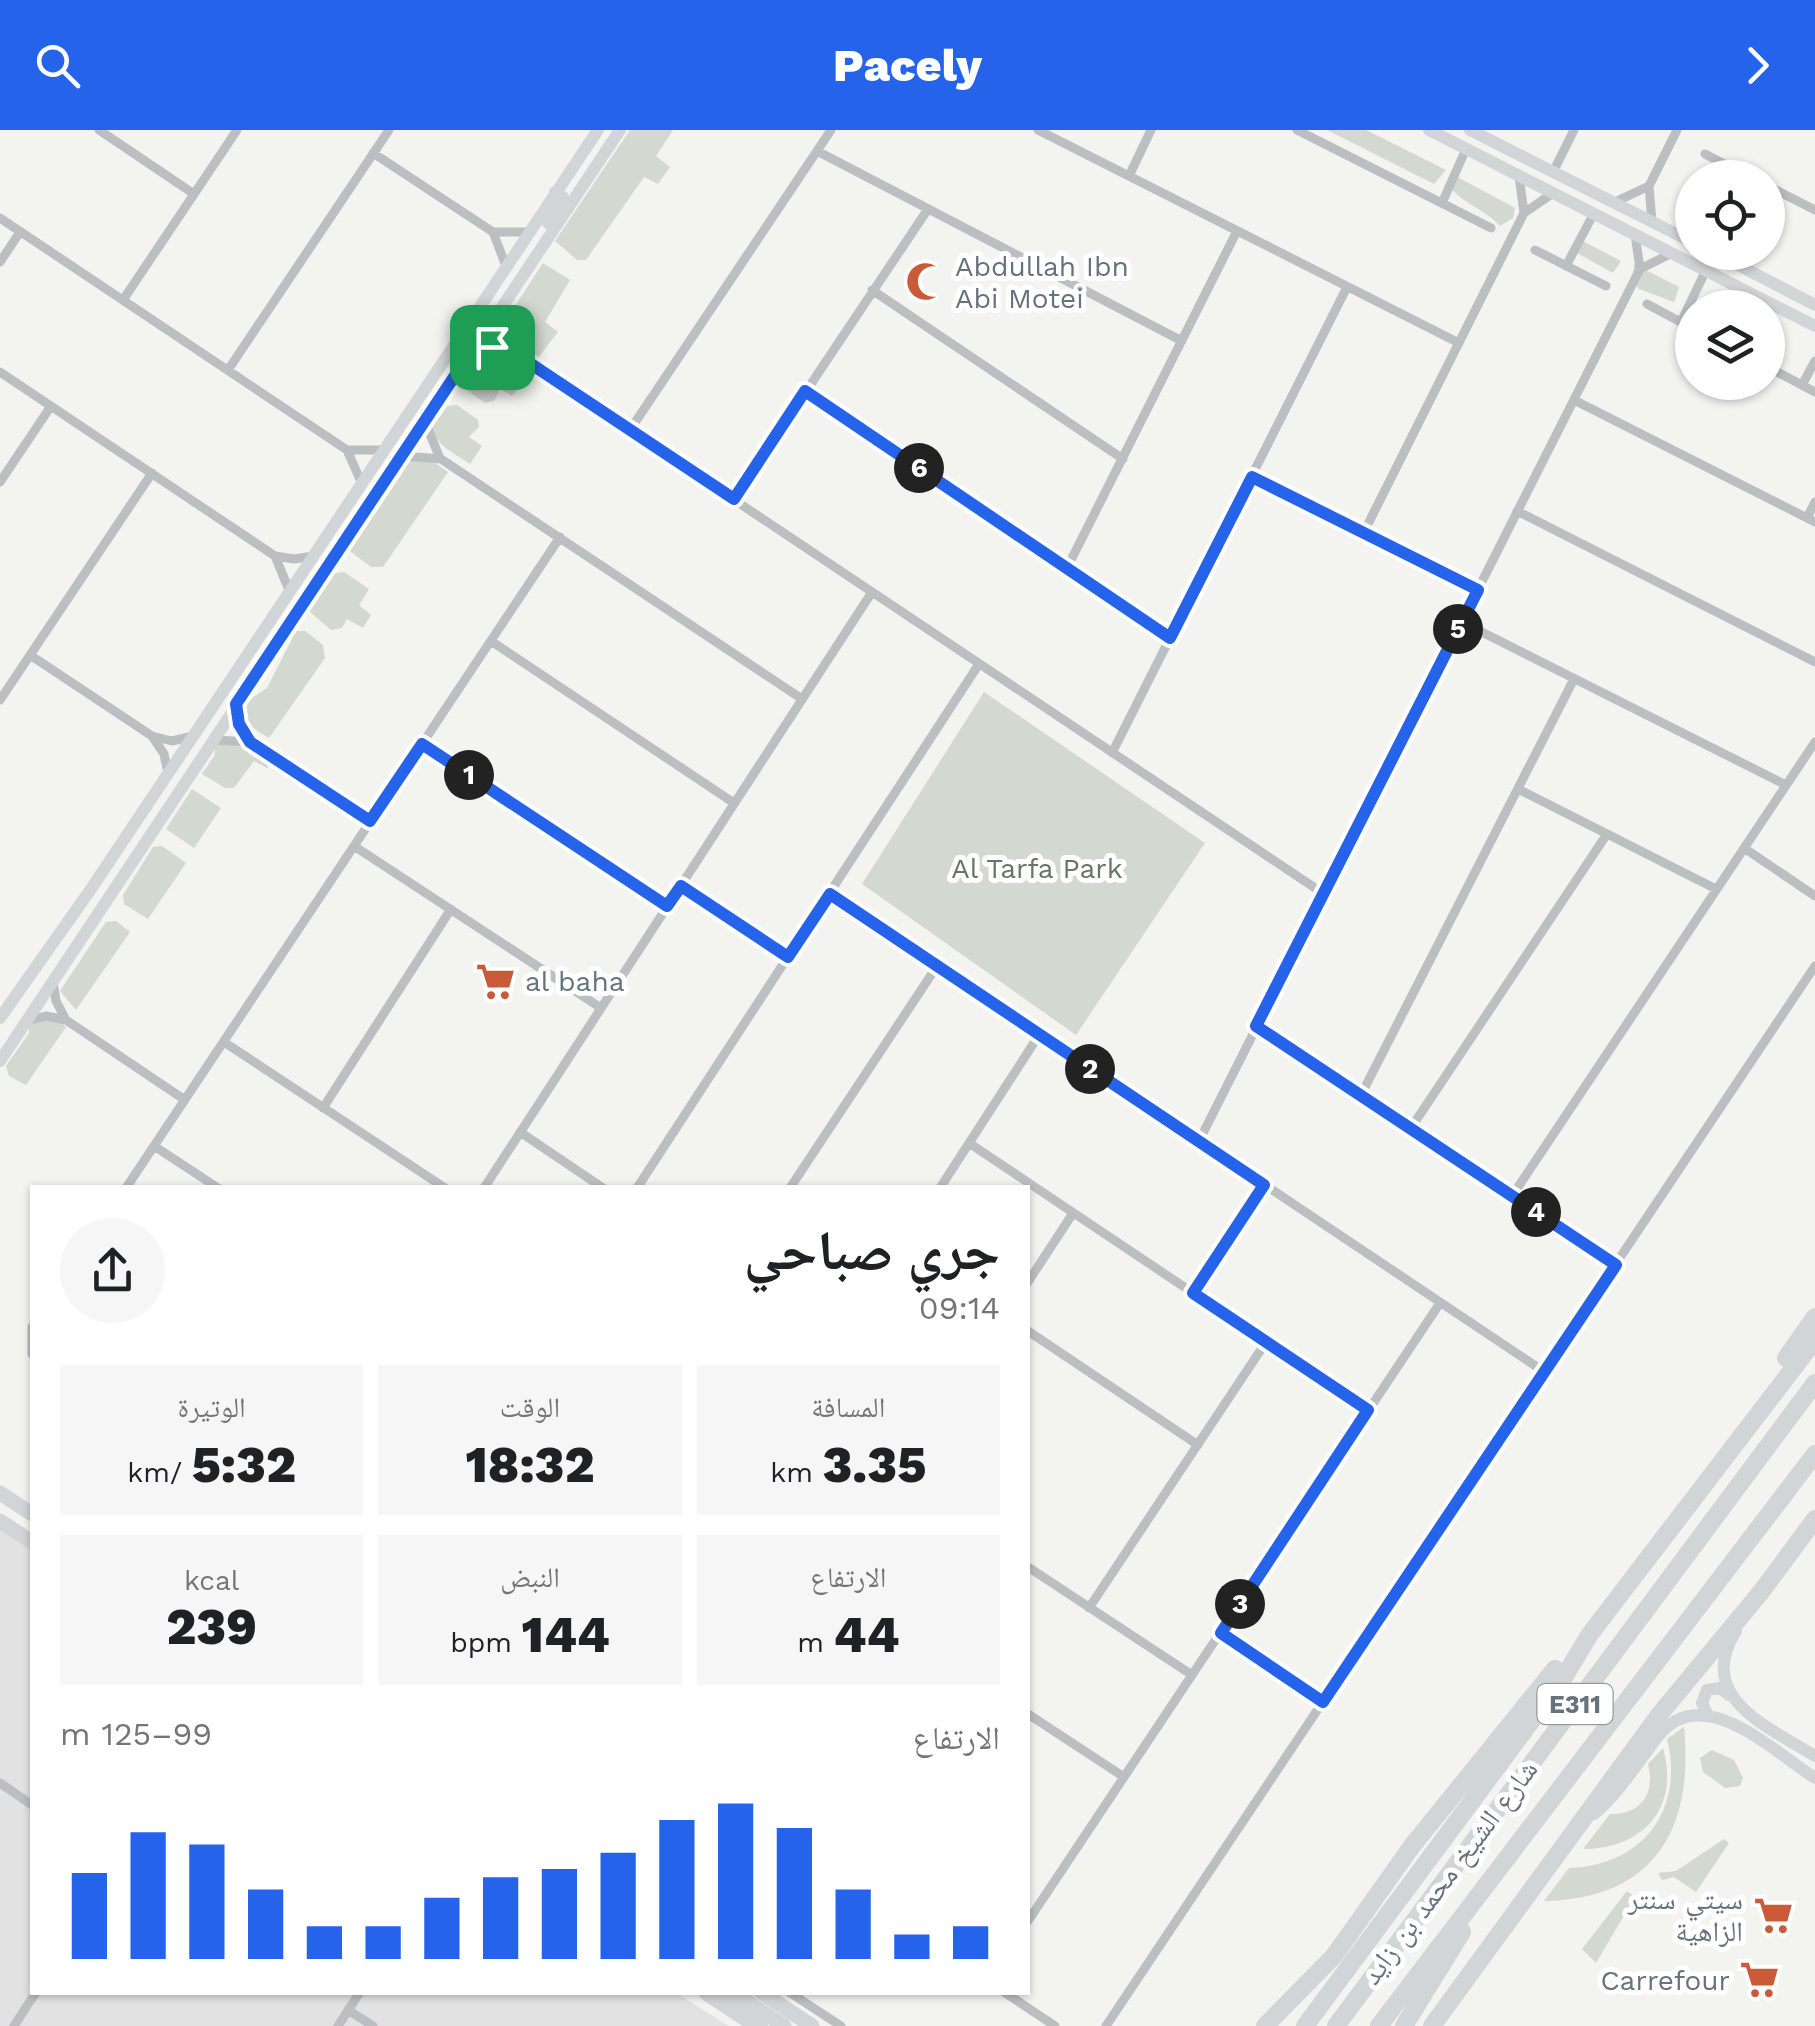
<!DOCTYPE html>
<html lang="ar">
<meta charset="utf-8">
<style>
:root{--surface:#fff;--page:#f6f6f6;--text:#202124;--muted:#757577;--accent:#2563eb}
body{margin:0;font-family:"Work Sans","Noto Naskh Arabic",sans-serif;background:var(--page);color:var(--text);direction:rtl;height:100vh;display:flex;flex-direction:column;font-size:38px;white-space:nowrap}
*{box-sizing:border-box;margin:0}
p{font-size:32px;color:var(--muted)}
.icon{flex:none;width:55px;height:55px;fill:none;stroke:currentColor;stroke-width:2;stroke-linecap:round;stroke-linejoin:round}
.map{position:relative;flex:1;overflow:hidden;direction:ltr}
.panel{position:absolute;left:30px;top:1055px;width:1000px;height:810px;display:flex;flex-direction:column;background:var(--surface);border-radius:0px;box-shadow:0 2px 8px #0004;direction:rtl}
.panel>*{flex:none}
.fabs{position:absolute;left:1675px;top:30px;display:grid;gap:20px}
.fabs a{display:grid;place-items:center;width:110px;height:110px;border-radius:50%;background:var(--surface);box-shadow:0 2px 8px #0004;font-size:50px}
.pin{position:absolute;display:grid;place-items:center;width:85px;height:85px;color:#fff;margin:-42px;border-radius:20px;box-shadow:0 5px 15px #0006}
.km{position:absolute;width:50px;height:50px;margin:-25px;border-radius:50%;background:#222;color:#fff;font-size:28px;line-height:50px;text-align:center}
.round{display:grid;place-items:center;flex:none;width:105px;height:105px;border-radius:52px;background:var(--page)}
.summary{display:flex;align-items:center;justify-content:space-between;height:170px;padding:0 30px}
h1{font-size:55px;font-weight:800;line-height:75px}
.stats{display:grid;grid-template-columns:repeat(3,1fr);gap:15px;height:170px;padding:10px 30px}
.stats div{display:grid;align-content:center;border-radius:0px;background:var(--page);text-align:center}
.stats b{font-size:50px;font-weight:800}
.stats small{font-size:28px;font-weight:400}
.stats p{font-size:28px}
.chart{height:280px;padding:20px 30px}
.chart p{display:flex;justify-content:space-between}
.chart svg{width:100%;height:180px;margin-top:10px;stroke:var(--accent);stroke-width:6}
header{display:flex;justify-content:space-between;align-items:center;height:130px;padding:0 30px;background:var(--accent);color:#fff;font-size:45px;font-weight:800}
.map>svg:first-child{display:block}
.built{fill:#e1e2e1}
.green{fill:#d3d8d0}
.lines{fill:none;stroke-linecap:round;stroke-linejoin:round}
.street{stroke:#bbbfc1;stroke-width:9}
.secondary{stroke:#d1d5d8;stroke-width:12}
.primary{stroke:#d1d5d8;stroke-width:15}
.highway{stroke:#d1d5d8;stroke-width:18}
.route-casing{stroke:#fff;stroke-width:20}
.route{stroke:#2563eb;stroke-width:12}
.labels{text-anchor:middle;stroke-width:10;stroke-linejoin:round;paint-order:stroke}
.shield{fill:#fff;stroke:#949da4;stroke-width:2.5}
.shield-label{font-size:25px;font-weight:bold;fill:#66737d}
.poi-label{font-size:28px;fill:#66737d;stroke:#fff;text-anchor:start}
.park-label{font-size:28px;fill:#687564;stroke:#fff}
.street-label{font-size:28px;fill:#66737d;stroke:#fff}
</style>
<header><svg class="icon" aria-label="forward" viewBox="0 0 24 24"><path d="M9 5l7 7-7 7"/></svg>Pacely<svg class="icon" aria-label="search" viewBox="0 0 24 24"><circle cx="10" cy="10" r="6"/><path d="M15 15l6 6"/></svg></header>
<div class="map">
<svg width="1815" height="1896" viewBox="0 0 1815 1896">
<rect width="100%" height="100%" fill="#f3f3f0"/>
<path class="built" d="M0,1398L32,1421V1862L676,1863L729,1896H0Z"/>
<path class="green" d="M630,0H673L656,26L670,37L658,54L644,47L586,130H577L555,111Z
M1327,0H1366L1446,40L1434,54Z
M1450,43L1515,78L1513,88L1500,96C1485,79 1463,74 1450,57Z
M1577,108L1621,131L1613,143L1575,122Z
M543,133L570,150L545,192L558,202L537,229L509,208L504,193Z
M1634,134L1679,157L1674,172L1639,159L1632,150Z
M483,223L495,224L528,245L512,266L500,259L494,271L485,273L464,258L473,229Z
M457,275L478,290L479,297L469,307L482,316L470,334C452,321 429,313 432,289L439,288L447,276Z
M426,327L448,342L383,437H371L350,421L403,342L404,333Z
M344,442L369,459L359,475L371,485L363,498L347,489L342,498L331,500L309,481L335,443Z
M296,501H305L323,515L325,528L269,608L247,594L243,574L267,558Z
M984,562L1205,713L1076,905L862,754Z
M238,611L271,632L267,638L254,631L234,658H225L202,644L215,625V614Z
M192,659L221,678L194,718L166,699Z
M162,716L186,733L148,789L124,774L123,765L153,717Z
M116,791L130,802L76,880L60,861L106,792Z
M39,887L59,890L66,897L26,955L9,946L6,936L29,903V894Z
M1684,1597C1694,1700 1654,1769 1544,1771L1569,1738C1642,1736 1685,1680 1667,1609Z
M1663,1618C1680,1678 1643,1719 1583,1719L1610,1684C1640,1685 1656,1664 1648,1634Z
M1712,1620L1734,1630L1743,1648L1740,1656L1725,1658L1703,1642L1700,1628Z
M1724,1709L1729,1713L1696,1762L1674,1747L1662,1750L1658,1743L1676,1741Z
M1627,1761L1635,1767L1596,1833L1582,1819Z"/>
<g class="lines">
<path class="street" d="M99,0L194,64
M1038,0L1459,213
M1297,0L1491,98
M817,21L1182,211
M373,23L493,102H529
M1705,24L1751,48
M1553,42L1574,0
M1129,46L1151,0
M1519,46L1524,83
M1768,56L1815,80
M1615,72L1649,56
M1442,73L1466,19
M1768,78L1777,61
M0,88L347,320L362,354
M1652,92L1649,56L1677,0
M493,102L506,136
M1535,120L1606,156
M0,132L20,102
M1566,136L1594,83
M1640,139L1672,123
M872,160L1123,329
M123,170L237,0
M1647,174L1692,198
M496,185L511,220
M1681,192L1706,140
M472,220L492,217L513,222L1324,764
M1768,237L1815,262
M228,240L389,0
M0,242L275,426L294,429L314,426
M1802,255L1815,231
M805,261L1171,508
M1574,270L1815,392
M425,292L439,326
M630,300L831,0
M348,320H384
M403,326L441,329L802,569
M1251,347L1477,460
M0,352L51,276
M734,369L928,79
M1517,381L1815,532
M1807,388L1815,372
M1364,402L1524,83L1553,63
M275,426L289,460
M1067,438L1237,101
M1462,492L1786,655
M491,511L734,673
M30,525L152,606L164,624L168,643
M0,570L152,343
M236,578L248,609
M152,606L172,611L193,606
M215,610L250,612L370,691
M422,614L667,777
M1112,623L1347,157
M1518,659L1716,759
M354,716L601,878
M1744,718L1815,766
M681,756L789,827
M830,764L1543,1241
M53,852L56,871L66,890
M30,890L46,886L66,890L185,970
M1257,897L1616,1135
M224,912L445,1058
M1361,965L1574,549
M323,978L451,779
M1411,998L1607,704
M520,1002L603,1058
M1199,1011L1640,139L1635,104
M969,1013L1368,1280
M154,1016L218,1058
M126,1058L560,407
M484,1058L872,462
M637,1058L979,534
M790,1058L937,836
M940,1058L1039,905
M1512,1066L1815,612
M1028,1152L1073,1083
M1193,1163L1264,1055
M32,1197V1224
M1028,1201L1198,1315
M1028,1437L1192,1545
M1089,1478L1266,1212
M1221,1503L1323,1573
M1028,1584L1124,1647
M0,1653L32,1675
M1028,1791L1440,1173
M789,1862L841,1896
M1004,1862L1055,1896
M348,1880L373,1896
M14,1896L36,1862
M338,1896L360,1862
M1106,1896L1815,836"/>
<path class="secondary" d="M1429,0L1815,196
M1470,0L1692,112
M548,93L563,67L555,62
M1713,122L1815,175
M0,888L91,759L598,0
M0,931L620,0
M1736,1501C1694,1568 1769,1597 1815,1626
M1707,1584L1702,1573L1707,1560L1720,1558L1729,1565
M1594,1684C1620,1662 1638,1632 1659,1605C1703,1551 1774,1622 1815,1648"/>
<path class="primary" d="M0,1363L32,1384
M0,1391L32,1412
M733,1862L784,1896
M761,1862L812,1896"/>
<path class="highway" d="M1786,1228L1815,1187
M707,1862L759,1896
M1265,1896L1334,1826L1412,1716L1555,1539
M1305,1896L1564,1547L1590,1504L1815,1210
M1336,1896L1815,1253
M1379,1896L1815,1324
M1404,1896L1462,1802
M1432,1896L1659,1585L1761,1462L1815,1389"/>
</g>
<g class="lines">
<defs>
<path id="route" d="M492,217L513,222L734,369L805,261L1170,508L1252,347L1478,460L1256,896L1616,1135L1323,1572L1221,1503L1368,1280L1193,1163L1264,1055L830,764L788,827L681,756L667,776L422,614L370,691L250,612L239,594L236,574L472,220Z"/>
</defs>
<use href="#route" class="route-casing"/>
<use href="#route" class="route"/>
</g>
<defs>
<symbol id="mosque-bare" viewBox="-9 -9 18 18"><path d="M3.5-4.9A6 6 0 1 0 3.5 4.9A5 5 0 1 1 3.5-4.9Z" fill="#ca5b39" stroke="#fff" stroke-width="2.5" paint-order="stroke"/></symbol>
<symbol id="supermarket-bare" viewBox="-9 -9 18 18"><path d="M-6-5.5h2.5l.6 2H6L4.5 2H-2.5L-4.4-4H-6ZM-1.5 3.2a1.3 1.3 0 1 0 .1 0ZM3 3.2a1.3 1.3 0 1 0 .1 0Z" fill="#ca5b39" stroke="#fff" stroke-width="2.5" paint-order="stroke"/></symbol>
</defs>
<g fill-rule="evenodd">
<use href="#mosque-bare" x="898" y="124" width="55" height="55"/>
<use href="#supermarket-bare" x="468" y="824" width="55" height="55"/>
<use href="#supermarket-bare" x="1746" y="1758" width="55" height="55"/>
<use href="#supermarket-bare" x="1732" y="1822" width="55" height="55"/>
</g>
<g class="labels">
<rect class="shield" x="1537.5" y="1554" width="75" height="40" rx="8"/>
<g class="shield-label">
<text x="1575" y="1583">E311</text>
</g>
<g class="poi-label">
<text x="955" y="146">Abdullah Ibn<tspan x="955" dy="32">Abi Motei</tspan></text>
<text x="525" y="861">al baha</text>
<text x="1743" y="1779" text-anchor="end">سيتي سنتر<tspan x="1743" dy="32">الزاهية</tspan></text>
<text x="1730" y="1860" text-anchor="end">Carrefour</text>
</g>
<g class="park-label">
<text x="1037" y="748">Al Tarfa Park</text>
</g>
<g class="street-label">
<text transform="translate(1449 1742) rotate(-53)" y="10">شارع الشيخ محمد بن زايد</text>
</g>
</g>
</svg>
<div class="fabs">
<a><svg class="icon" aria-label="locate" viewBox="0 0 24 24"><circle cx="12" cy="12" r="6"/><path d="M12 2v4M12 18v4M2 12h4M18 12h4"/></svg></a>
<a><svg class="icon" aria-label="layers" viewBox="0 0 24 24"><path d="M12 4l9 5-9 5-9-5zM3 14l9 5 9-5"/></svg></a>
</div>
<div class="pin" style="left:492px;top:217px;background:#1e9e55"><svg class="icon" aria-label="arrive" viewBox="0 0 24 24"><path d="M6 21V4h12l-3 4 3 4H6"/></svg></div>
<b class="km" style="left:469px;top:645px">1</b>
<b class="km" style="left:1090px;top:939px">2</b>
<b class="km" style="left:1240px;top:1474px">3</b>
<b class="km" style="left:1536px;top:1082px">4</b>
<b class="km" style="left:1458px;top:499px">5</b>
<b class="km" style="left:919px;top:338px">6</b>
<section class="panel">
<div class="summary"><div><h1>جري صباحي</h1><p>09:14</p></div><a class="round"><svg class="icon" aria-label="share" viewBox="0 0 24 24"><path d="M12 15V3M7 8l5-5 5 5M5 13v7h14v-7"/></svg></a></div>
<div class="stats">
<div><p>المسافة</p><b>3.35<small> km</small></b></div>
<div><p>الوقت</p><b>18:32</b></div>
<div><p>الوتيرة</p><b>5:32<small> /km</small></b></div>
</div>
<div class="stats">
<div><p>الارتفاع</p><b>44<small> m</small></b></div>
<div><p>النبض</p><b>144<small> bpm</small></b></div>
<div><p>kcal</p><b>239</b></div>
</div>
<div class="chart"><p><span>الارتفاع</span>99–125 m</p>
<svg viewBox="0 0 160 44" preserveAspectRatio="none"><path d="M5 44V23M15 44V13M25 44V16M35 44V27M45 44V36M55 44V36M65 44V29M75 44V24M85 44V22M95 44V18M105 44V10M115 44V6M125 44V12M135 44V27M145 44V38M155 44V36"/></svg>
</div>
</section>
</div>
